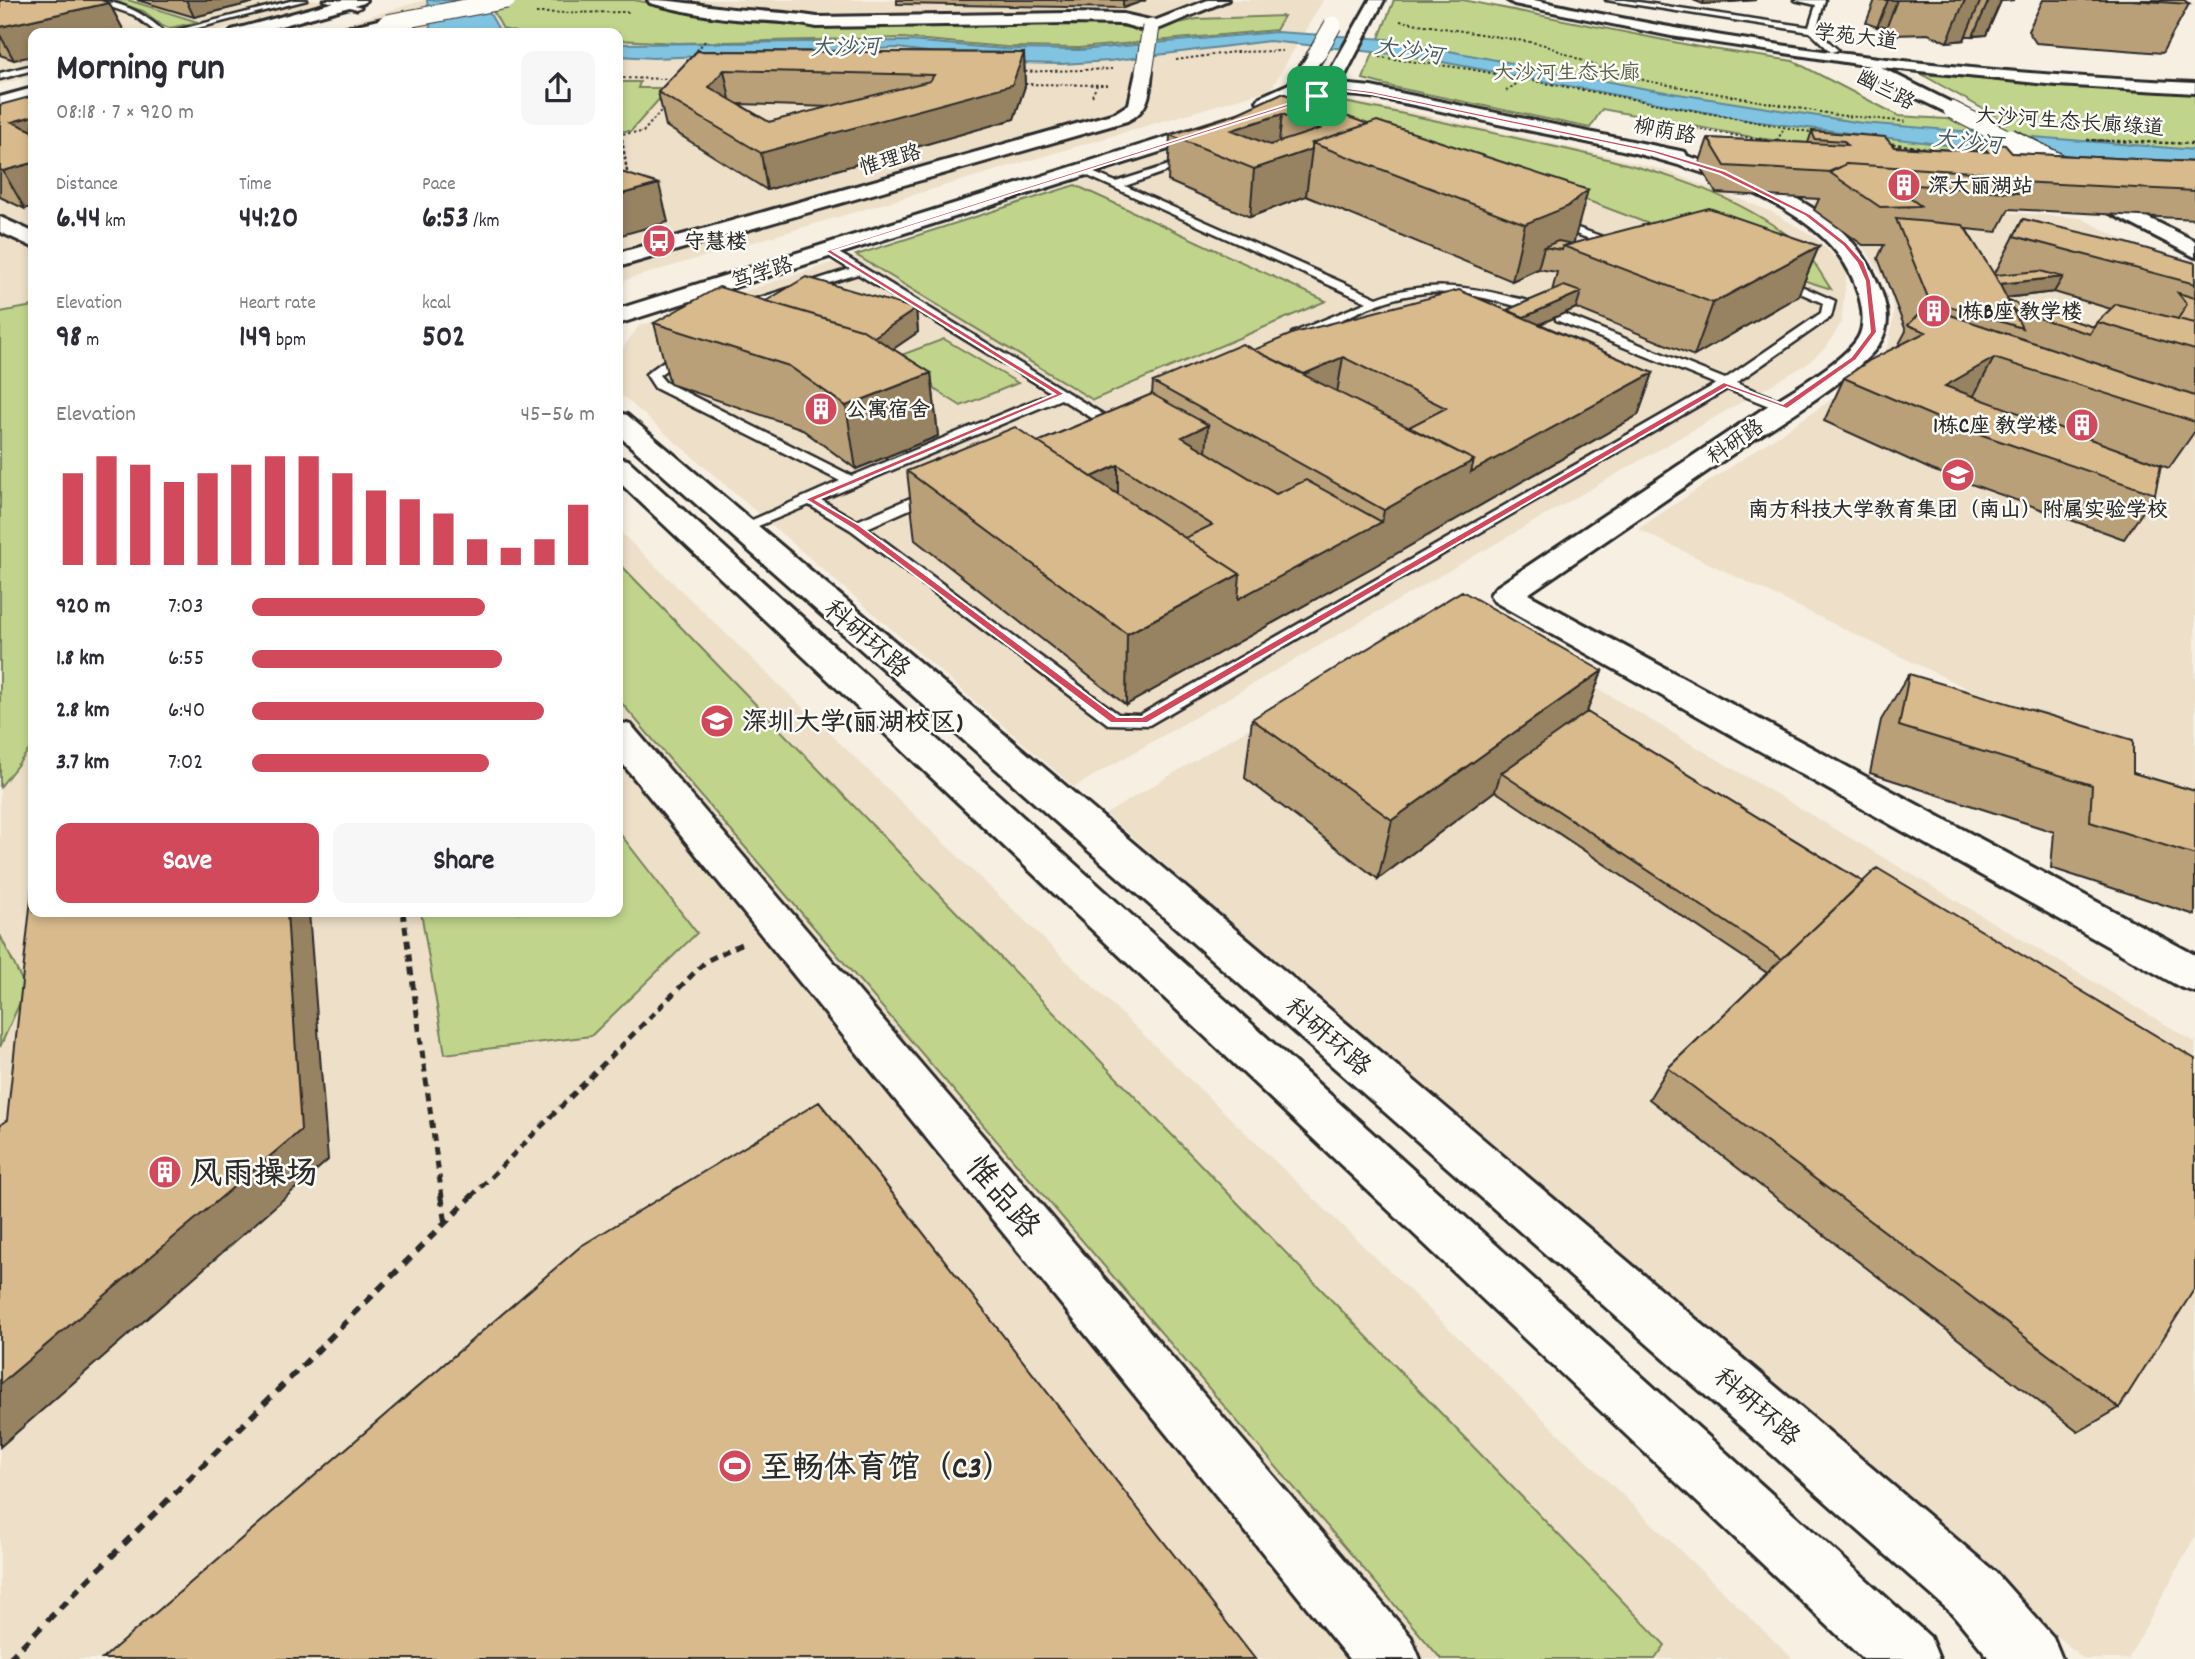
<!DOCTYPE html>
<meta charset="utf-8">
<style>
:root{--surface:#fff;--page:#f7f7f7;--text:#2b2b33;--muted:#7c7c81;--accent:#d1495b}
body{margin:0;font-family:Dekko,"LXGW WenKai TC",sans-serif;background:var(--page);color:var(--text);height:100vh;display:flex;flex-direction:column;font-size:26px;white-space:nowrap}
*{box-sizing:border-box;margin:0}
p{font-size:23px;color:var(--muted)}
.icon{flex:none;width:38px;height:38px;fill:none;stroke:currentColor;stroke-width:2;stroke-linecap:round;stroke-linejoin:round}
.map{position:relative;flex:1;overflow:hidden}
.drawer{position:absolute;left:28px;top:28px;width:595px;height:889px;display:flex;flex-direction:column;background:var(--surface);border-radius:14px;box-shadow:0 4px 10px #0003}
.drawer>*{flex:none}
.pin{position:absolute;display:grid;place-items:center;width:60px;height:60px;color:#fff;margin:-30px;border-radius:14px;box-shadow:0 4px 10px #0006}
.round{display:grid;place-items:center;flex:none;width:74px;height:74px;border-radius:14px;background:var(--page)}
.overview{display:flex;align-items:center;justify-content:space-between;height:119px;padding:0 28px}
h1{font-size:38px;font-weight:800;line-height:52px}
.stats{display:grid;grid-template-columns:repeat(3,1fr);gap:10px;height:119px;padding:7px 28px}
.stats div{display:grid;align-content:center}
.stats b{font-size:30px;font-weight:800}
.stats small{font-size:19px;font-weight:400}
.stats p{font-size:19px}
.chart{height:196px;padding:14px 28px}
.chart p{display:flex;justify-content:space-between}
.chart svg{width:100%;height:126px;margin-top:7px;stroke:var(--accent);stroke-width:6}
.primary-button{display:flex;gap:14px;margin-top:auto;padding:14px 28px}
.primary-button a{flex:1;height:80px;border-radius:14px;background:var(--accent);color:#fff;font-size:28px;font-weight:800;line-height:80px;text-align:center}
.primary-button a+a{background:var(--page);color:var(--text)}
ul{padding:0 28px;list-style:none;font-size:23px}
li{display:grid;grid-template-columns:112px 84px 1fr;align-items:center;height:52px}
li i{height:18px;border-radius:9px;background:var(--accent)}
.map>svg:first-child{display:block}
.built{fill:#eddfc8}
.green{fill:#c0d58b;stroke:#76805b;stroke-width:2}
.water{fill:#80c4e1;stroke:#5e8798;stroke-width:2}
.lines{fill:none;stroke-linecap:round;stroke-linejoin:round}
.lane-casing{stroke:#2b2b2b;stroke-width:5}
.street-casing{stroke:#2b2b2b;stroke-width:6}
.secondary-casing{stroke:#2b2b2b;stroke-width:6}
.path-far3{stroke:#2b2b2b;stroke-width:2;stroke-dasharray:2.5 2.5;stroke-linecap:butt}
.path-far2{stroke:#2b2b2b;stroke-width:2.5;stroke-dasharray:3.5 2.5;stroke-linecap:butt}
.path-far1{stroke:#2b2b2b;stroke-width:5;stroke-dasharray:8 6;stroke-linecap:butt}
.path{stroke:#2b2b2b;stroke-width:6;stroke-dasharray:10 8;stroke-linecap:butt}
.lane{fill:#fdfcf7;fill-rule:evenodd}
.street{fill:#fdfcf7;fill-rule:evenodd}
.secondary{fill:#fdfcf7;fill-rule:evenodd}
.street-bridge-casing{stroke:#2b2b2b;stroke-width:19;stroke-linecap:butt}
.secondary-bridge-far1-casing{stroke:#2b2b2b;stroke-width:19;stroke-linecap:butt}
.secondary-bridge-casing{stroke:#2b2b2b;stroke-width:24;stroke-linecap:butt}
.street-bridge{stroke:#fdfcf7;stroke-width:17}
.secondary-bridge-far1{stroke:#fdfcf7;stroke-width:17}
.secondary-bridge{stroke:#fdfcf7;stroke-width:21}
.wall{fill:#baa078;stroke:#2b2b2b;stroke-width:2;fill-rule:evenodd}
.shaded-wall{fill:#978262;stroke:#2b2b2b;stroke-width:2}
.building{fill:#d8ba8c;stroke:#2b2b2b;stroke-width:2;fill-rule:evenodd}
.route{fill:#d1495b;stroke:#fff;stroke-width:2;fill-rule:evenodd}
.labels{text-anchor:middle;stroke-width:5;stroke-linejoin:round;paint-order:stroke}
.far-street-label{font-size:21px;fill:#2b2b2b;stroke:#fdfcf7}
.far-park-label{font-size:21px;fill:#585e48;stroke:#fdfcf7}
.far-poi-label{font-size:21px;font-weight:bold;fill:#2b2b2b;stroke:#fdfcf7;text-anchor:start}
.far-water-label{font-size:23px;font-style:italic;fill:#445962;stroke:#fdfcf7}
.street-label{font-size:26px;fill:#2b2b2b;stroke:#fdfcf7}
.poi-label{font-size:26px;font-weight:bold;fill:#2b2b2b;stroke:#fdfcf7;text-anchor:start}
.near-poi-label{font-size:32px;font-weight:bold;fill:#2b2b2b;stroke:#fdfcf7;text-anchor:start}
.near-street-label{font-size:32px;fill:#2b2b2b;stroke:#fdfcf7}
</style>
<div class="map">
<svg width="2195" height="1659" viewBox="0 0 2195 1659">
<rect width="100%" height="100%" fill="#f6efe2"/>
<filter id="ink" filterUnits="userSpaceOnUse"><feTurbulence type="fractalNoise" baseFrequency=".0143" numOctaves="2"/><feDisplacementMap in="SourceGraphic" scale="14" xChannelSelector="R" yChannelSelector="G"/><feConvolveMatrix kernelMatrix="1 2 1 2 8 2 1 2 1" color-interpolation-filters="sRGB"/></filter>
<g filter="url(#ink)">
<path class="built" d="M0,0H332L207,33H33V76L0,84Z
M425,0H1323L1271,89L618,282V33H313Z
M1335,98L1413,112L1617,158L1667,171L1772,212L1813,236L1847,269L1841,323L1827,346L1807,364L1074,787L618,392V354L639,326Z
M33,108V912H618V530L1793,1659H0V116Z
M1816,200H1841L2081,218L2195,277V799L1638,529L1870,374L1889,344L1894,312L1888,286L1866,250L1808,208Z
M1417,627L1512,638L2195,1042V1536L2128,1659H2084L1106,814Z"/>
<path class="green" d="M107,0H128L198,22L170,28L163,26L143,11Z
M487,0H634L746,21L806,17L1087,21L1137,29L1166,26L1197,19L1284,16L1276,30L1079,48L1005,47L903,38L678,43L618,40V33H519L503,29Z
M1394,0H1463L1699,47L1793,61L1899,116L2008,123L1921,74L2086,88L2195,91V187L1817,146L1757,138L1602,109L1590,128L1393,87L1363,79Z
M618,82H640L638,88H669L631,131H618Z
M1339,101C1406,114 1472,128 1538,143C1628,163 1727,184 1800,245C1812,256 1821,275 1831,289L1765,268L1536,181L1289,118Z
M1075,185L1326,301L1093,400L856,255Z
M33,306V745L0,787V312Z
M944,339L1018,383L961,406L888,360Z
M618,562L1665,1645L1655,1659H1441L618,699Z
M618,831L697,933L591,1036L445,1054L421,912H618Z
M0,935L26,989L0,1047Z"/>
<path class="water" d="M427,0H482L499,30L511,33L431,32Z
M1276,32L1386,39L1647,89L1862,123L2195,150V165L1971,148L1752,121L1411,56L1269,41L1109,61L1062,64L1013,63L897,48L654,58L618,56V44L910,41L1004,49L1080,50Z"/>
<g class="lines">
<defs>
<path id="lane" d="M90,0C119,0 145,13 165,33H157L134,15Z
M294,0H307L178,33H166Z
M323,0H337L361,7L357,9Z
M1606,0H1625L1809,27L1816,5L1794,0H1825L1816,30L1838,50L1831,52L1810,32Z
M33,65V70L0,79V73Z
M1191,158L1199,160L1125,186L1377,298C1422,281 1465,285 1511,297C1521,299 1533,301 1541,307L1535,311C1496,301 1458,288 1417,294C1377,299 1337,323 1300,339H1292V333L1367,302L1077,171L1085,169L1116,182Z
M1552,219L1623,244L1624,246L1615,248L1548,224V220Z
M824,249H832L864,268L1109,418L1102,422L1097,421L1061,399L821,500L857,521L929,490H939L941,493L939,496L867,528L1118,714L1140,715L1716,384L1556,320V314H1564L1725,379L1821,313L1823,303L1775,282V278H1783L1835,301L1831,317L1736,383L1789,404V410H1779L1727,389L1149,725L1108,724L851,530L809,505L746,531H736L734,528L840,481L655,388L646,374L682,348H690L692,351L659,375L665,382L852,476L1052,393L858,274L761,304L747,315H739V309L753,300L850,269L824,253Z"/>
<path id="street" d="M648,0C681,0 713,8 746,10C770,12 793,13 817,17L1068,13L1123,14L1154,21L1208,0H1228L1151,32L1123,24L1068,23L817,27C793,22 771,21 747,20C714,18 681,11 650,3Z
M387,18L392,20L395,23L392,26L361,33H333L335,30Z
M1144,67L1152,72C1150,93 1149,111 1127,121L618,267V253L1115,113L1129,104L1136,72Z
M1298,80L1371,87L1685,152L1687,156C1760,178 1848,208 1878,284C1884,297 1890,317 1885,331C1882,342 1873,353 1864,361C1829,393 1786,418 1747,444C1674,494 1601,544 1528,594L2195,955V992L2180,987L1495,602L1490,595L1495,588C1583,529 1672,470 1760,411C1785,394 1843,363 1858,338C1867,323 1861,299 1855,284C1816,179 1609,147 1512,127C1465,117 1417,104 1370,97C1344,94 1317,95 1292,89L1289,85Z
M0,217L33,232V247L0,232Z
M618,722L631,725L1411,1637L1420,1659H1349L618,758Z"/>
<path id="secondary" d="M342,0H366L364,3L255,33H230L232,30Z
M1370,0H1384L1341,83L1323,100L618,324V309L1266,106L1260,105L1257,101L1260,97L1289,84L1310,52L1316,50L1324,55L1301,92L1275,103L1311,92L1325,80Z
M1507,0H1534C1751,48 1974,74 2195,83V93L2057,85L1880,67L1958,106L1961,110L1952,115L1867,74L1865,70L1871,66L1671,36L1514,4Z
M33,88V98L0,107V97Z
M2084,186L2195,241V257L2077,196L2074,192L2077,188Z
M618,413L627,415L1995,1572L2053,1637L2062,1659H1990L1953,1614L618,435Z
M618,458L628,460L1930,1637L1939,1659H1863L618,481Z"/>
</defs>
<use href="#lane" class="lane-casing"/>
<use href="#street" class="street-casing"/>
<use href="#secondary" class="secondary-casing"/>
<path class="path-far3" d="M536,13L629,12
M1400,21L1542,44L1603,69L1647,81L1837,115L1908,122
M1379,57L1469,69L1815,133
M1176,60L1234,52L1283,51
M1020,72L1112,69
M677,73L706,40
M618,78L675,79
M1020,84L1109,85
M1506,91L1522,80
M1092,96L1097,85
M1691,128L1768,141
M621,133L622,141
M618,134L643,132L665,106
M2087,140L2111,141
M1777,141L1784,128"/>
<path class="path-far2" d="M622,139L628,178
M1758,139L1769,141
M2087,140L2195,144
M1776,142L1778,139
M1886,143L1933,149"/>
<path class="path-far1" d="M403,912L442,1197
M471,1197L706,961L741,944"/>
<path class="path" d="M441,1195L445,1221
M9,1659L473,1195"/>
<use href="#lane" class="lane"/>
<use href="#street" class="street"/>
<use href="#secondary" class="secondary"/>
<defs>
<path id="street-bridge" d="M387,23L507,0
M1144,72L1151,27"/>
<path id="secondary-bridge-far1" d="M1316,55L1333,25
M1952,110L2012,141"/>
<path id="secondary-bridge" d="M2009,139L2085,178"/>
</defs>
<use href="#street-bridge" class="street-bridge-casing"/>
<use href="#secondary-bridge-far1" class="secondary-bridge-far1-casing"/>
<use href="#secondary-bridge" class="secondary-bridge-casing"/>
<use href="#street-bridge" class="street-bridge"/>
<use href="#secondary-bridge-far1" class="secondary-bridge-far1"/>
<use href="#secondary-bridge" class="secondary-bridge"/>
</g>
<path class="wall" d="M0,0L109,3L125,33H33L14,60L0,55Z
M137,0H263L194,17Z
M897,0H1146L1123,8L897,4Z
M1693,0H1756L1703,4Z
M1875,0H2014L2001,1L1986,35L1973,36H1966L1964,40L1947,42L1928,34L1894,35L1885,32L1887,26L1877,27L1866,23Z
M2043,0H2184L2189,4L2162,53L2036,43L2028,31Z
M697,51L1024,53L1025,86L1014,119L767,190L666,126L658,92ZM739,104L831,107L769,122Z
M1282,93L1574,244L1819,246L1798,296L1694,356L1576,308L1540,324L1653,373L1638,415L1373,567L1126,705L915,540L907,471L1038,442L1152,394L1153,382L1254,350L1507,310L1552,291L1557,272L1538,269L1512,281L1306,196L1250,217L1168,181L1170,135L1234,115Z
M0,105L25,209L0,197Z
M1812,131L1894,147L1977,151L1981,143L2012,153L2195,162V219L2009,209L1997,232L1966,229L1994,275L2023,219L2195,263V431L2169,468L2143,459L2155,494L2124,539L1932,470L1824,421L1844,378L1898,346L1906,331L1878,258L1884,245H1863L1814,210L1819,199L1716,193L1699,164L1708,138L1808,143ZM2054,292L2111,309L2097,322L2094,327L2008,301L2006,298Z
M766,301L916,309L918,332L893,349L931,373L938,436L856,469L800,428L670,384L654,323Z
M1602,671L1587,712L1863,882L2119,1408L2078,1432L1649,1099L1668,1068L1767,973L1495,791L1378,879L1245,778L1252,719Z
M1909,674L2133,773L2195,791V915L2051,868L2054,832L1870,773L1881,720Z"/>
<path class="shaded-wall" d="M186,0H263L194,17Z
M1123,0H1146L1123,8Z
M1704,0H1756L1703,4Z
M1888,0H1897L1887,26L1877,27Z
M1965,0H1981L1964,40L1947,42Z
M1989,0H2014L2001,1L1986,35L1973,36Z
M109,3L125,33H33V56L14,60L0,35V27Z
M1024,53L1025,86L1014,119L767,190L761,153Z
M724,70L731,104L709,87Z
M1282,114L1277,160L1232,130Z
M33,116V157L12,122Z
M1312,149L1306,196L1250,217L1254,169Z
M33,163V206L25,209L3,171Z
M659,184L668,222L618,236V195Z
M1917,185L1908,206L1900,191Z
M1588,190L1573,245L1544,247L1538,269L1512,281L1525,224Z
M1819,246L1798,296L1694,356L1713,303Z
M2063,277L2054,292L1995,299L1974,287Z
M1581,292L1576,308L1488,347L1492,331Z
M916,309L918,332L845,382L841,358Z
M1343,357L1336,399L1291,380Z
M1994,358L1971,401L1945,386Z
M931,373L938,436L856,469L846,406Z
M1653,373L1638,415L1373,567L1126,705L1127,634L1240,574L1382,522L1384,510L1474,460Z
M1208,425L1205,469L1182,437Z
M1118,465V510L1070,487Z
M1602,671L1580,730L1501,773L1495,791L1378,879L1392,820L1515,732Z
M287,912H309L328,1160L0,1447V1384Z"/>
<path class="building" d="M0,0H101L109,3L0,27Z
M2131,0H2184L2189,4Z
M697,51L1024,53L1012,85L761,153L658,92ZM724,70L934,75L930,81L769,122L709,87Z
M1282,93L1368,124L1312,143V149L1254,169L1170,135L1234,115ZM1282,114L1320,129L1270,145L1232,130Z
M33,96V116L12,122L33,131V163L3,171L0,170V105Z
M1377,121L1588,190L1567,207L1525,224L1312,143Z
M1812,131L1885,137L1894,147L1988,152L1981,143L2005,145L2012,153L2195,162V191L1998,181L1988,173L1846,164L1831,172L1725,166L1708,138L1847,145L1844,141L1815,139Z
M1846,164L1988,173L2017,193L1917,185L1900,191L1921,206L1880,207L1829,172Z
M618,171L659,184L618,195Z
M1709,208L1819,246L1713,303L1563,246Z
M1896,219L1963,225L1997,279L2022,328L1929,300Z
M2023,219L2127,243L2195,263V284L2014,236Z
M1558,241L1573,244L1563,246L1562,250L1544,247Z
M2040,271L2063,277L1999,284L1995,275Z
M806,277L916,309L874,337L861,329L766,301Z
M1564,286L1581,292L1524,317L1507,310Z
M719,287L861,329L931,373L846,406L789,366L654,323Z
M1459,290L1653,373L1471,472L1474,460L1409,427L1446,408L1343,357L1304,374L1254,350L1294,333Z
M2178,293L2195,298V323L2178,319L2187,304Z
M2008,301L2094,327L2090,334L2013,310Z
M2116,304L2195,323V350L2097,322Z
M1926,307L2195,396V422L1994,358L1945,386L2161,465L2155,494L1956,426L1844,378L1870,360L1926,332L1908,325Z
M1242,344L1474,460L1384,510L1153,382Z
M1152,394L1208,425L1182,437L1276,494L1306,480L1382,522L1238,599L1240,574L1185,538L1212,525L1118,465L1092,477L1038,442Z
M1015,427L1240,574L1127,634L907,471Z
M1462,591L1602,671L1515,732L1392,820L1252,719Z
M1909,674L2133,740V773L2195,791V855L2090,822L2092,785L1899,726Z
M1587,712L1863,882L1782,959L1501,773Z
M1877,868L2195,1059V1288L2119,1408L1668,1068Z
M33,880V912H287L301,1130L0,1384V1125L7,1120Z
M819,1102L882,1180L1255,1659H102L581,1246Z"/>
</g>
<path class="route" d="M1329,86L1371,91L1655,150L1725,171L1810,214L1847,243L1864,262L1871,281L1877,332L1856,360L1787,409L1727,387L1147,723H1111L853,529L805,499L1055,394L825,251L1315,95ZM1330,89L1371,94L1653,153L1720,174L1805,216L1843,246L1857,263L1865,281L1870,332L1851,357L1783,404L1724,382L1142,717H1117L859,525L816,500L1065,394L833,251L1319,97Z"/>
<defs>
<symbol id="building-disc" viewBox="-11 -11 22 22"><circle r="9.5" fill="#d1495b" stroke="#fdfcf7"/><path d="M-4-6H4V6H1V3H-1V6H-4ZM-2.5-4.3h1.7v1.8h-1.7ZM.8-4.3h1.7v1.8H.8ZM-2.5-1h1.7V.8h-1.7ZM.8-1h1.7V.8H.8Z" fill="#fff"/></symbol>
<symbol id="bus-disc" viewBox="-11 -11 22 22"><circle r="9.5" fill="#d1495b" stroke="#fdfcf7"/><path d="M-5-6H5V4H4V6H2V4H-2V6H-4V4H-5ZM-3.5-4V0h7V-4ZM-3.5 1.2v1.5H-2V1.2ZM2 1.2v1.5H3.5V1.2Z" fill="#fff"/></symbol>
<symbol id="school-disc" viewBox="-11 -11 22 22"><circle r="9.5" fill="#d1495b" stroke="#fdfcf7"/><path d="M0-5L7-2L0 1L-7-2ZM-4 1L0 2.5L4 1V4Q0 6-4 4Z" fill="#fff"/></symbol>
<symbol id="university-disc" viewBox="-11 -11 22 22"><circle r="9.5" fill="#d1495b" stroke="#fdfcf7"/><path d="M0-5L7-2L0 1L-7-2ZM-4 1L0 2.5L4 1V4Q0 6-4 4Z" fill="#fff"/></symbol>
<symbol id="stadium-disc" viewBox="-11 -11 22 22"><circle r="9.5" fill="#d1495b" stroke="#fdfcf7"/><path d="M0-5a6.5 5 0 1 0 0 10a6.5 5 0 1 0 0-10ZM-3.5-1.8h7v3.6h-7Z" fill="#fff"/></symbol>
</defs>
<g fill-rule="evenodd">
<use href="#building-disc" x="1885" y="166" width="38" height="38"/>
<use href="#bus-disc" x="640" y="222" width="38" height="38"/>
<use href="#building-disc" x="1915" y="292" width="38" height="38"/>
<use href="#building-disc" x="802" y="390" width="38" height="38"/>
<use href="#building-disc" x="2063" y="406" width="38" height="38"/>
<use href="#school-disc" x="1939" y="456" width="38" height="38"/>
<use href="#university-disc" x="698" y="702" width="38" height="38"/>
<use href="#building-disc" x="146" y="1153" width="38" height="38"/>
<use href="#stadium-disc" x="716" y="1447" width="38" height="38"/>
</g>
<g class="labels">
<g class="far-street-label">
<text transform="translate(1856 36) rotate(7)" y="7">学苑大道</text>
<text transform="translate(1886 89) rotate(28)" y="7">幽兰路</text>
<text transform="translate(2070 121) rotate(4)" y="7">大沙河生态长廊绿道</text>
<text transform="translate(1665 130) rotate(11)" y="7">柳荫路</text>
<text transform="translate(890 159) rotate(-16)" y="7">惟理路</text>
<text transform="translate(762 272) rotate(-17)" y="7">笃学路</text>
<text transform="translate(1735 441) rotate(-34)" y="7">科研路</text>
</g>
<g class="far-park-label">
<text x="1567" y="79">大沙河生态长廊</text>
</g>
<g class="far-poi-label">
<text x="1928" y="192">深大丽湖站</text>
<text x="684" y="248">守慧楼</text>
<text x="1958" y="318">1栋B座 教学楼</text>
<text x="846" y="416">公寓宿舍</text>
<text x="2058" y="432" text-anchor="end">1栋C座 教学楼</text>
<text x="1958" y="516" text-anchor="middle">南方科技大学教育集团（南山）附属实验学校</text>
</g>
<g class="far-water-label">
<text transform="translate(845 46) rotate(-1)" y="8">大沙河</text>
<text transform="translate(1409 50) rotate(9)" y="8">大沙河</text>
<text transform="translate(1968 141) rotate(6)" y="8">大沙河</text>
</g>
<g class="street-label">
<text transform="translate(868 638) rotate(41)" y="9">科研环路</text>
<text transform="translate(1329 1036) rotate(41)" y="9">科研环路</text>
<text transform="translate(1758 1406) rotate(41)" y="9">科研环路</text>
</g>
<g class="poi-label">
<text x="742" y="730">深圳大学(丽湖校区)</text>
</g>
<g class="near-poi-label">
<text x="190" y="1183">风雨操场</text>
<text x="760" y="1477">至畅体育馆（C3）</text>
</g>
<g class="near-street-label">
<text transform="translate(1004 1196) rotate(50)" y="11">惟品路</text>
</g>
</g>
</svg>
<div class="pin" style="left:1317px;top:96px;background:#1e9e55"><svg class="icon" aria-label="arrive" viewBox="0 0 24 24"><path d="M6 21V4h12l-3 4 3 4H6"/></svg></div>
<section class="drawer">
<div class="overview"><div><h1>Morning run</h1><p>08:18 · 7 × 920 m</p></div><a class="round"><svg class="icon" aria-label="share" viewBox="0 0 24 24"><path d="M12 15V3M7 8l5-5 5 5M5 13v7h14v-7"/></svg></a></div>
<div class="stats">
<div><p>Distance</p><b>6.44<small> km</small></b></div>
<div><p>Time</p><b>44:20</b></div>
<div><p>Pace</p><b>6:53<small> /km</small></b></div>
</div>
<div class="stats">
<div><p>Elevation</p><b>98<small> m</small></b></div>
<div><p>Heart rate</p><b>149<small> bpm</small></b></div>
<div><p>kcal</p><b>502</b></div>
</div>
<div class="chart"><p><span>Elevation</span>45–56 m</p>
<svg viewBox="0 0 160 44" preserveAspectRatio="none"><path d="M5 44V12M15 44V6M25 44V9M35 44V15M45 44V12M55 44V9M65 44V6M75 44V6M85 44V12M95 44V18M105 44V21M115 44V26M125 44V35M135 44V38M145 44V35M155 44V23"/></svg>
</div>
<ul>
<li><b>920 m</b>7:03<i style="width:68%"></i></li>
<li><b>1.8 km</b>6:55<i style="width:73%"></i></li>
<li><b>2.8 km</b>6:40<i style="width:85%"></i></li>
<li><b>3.7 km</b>7:02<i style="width:69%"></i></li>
</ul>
<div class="primary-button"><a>Save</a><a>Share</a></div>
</section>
</div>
